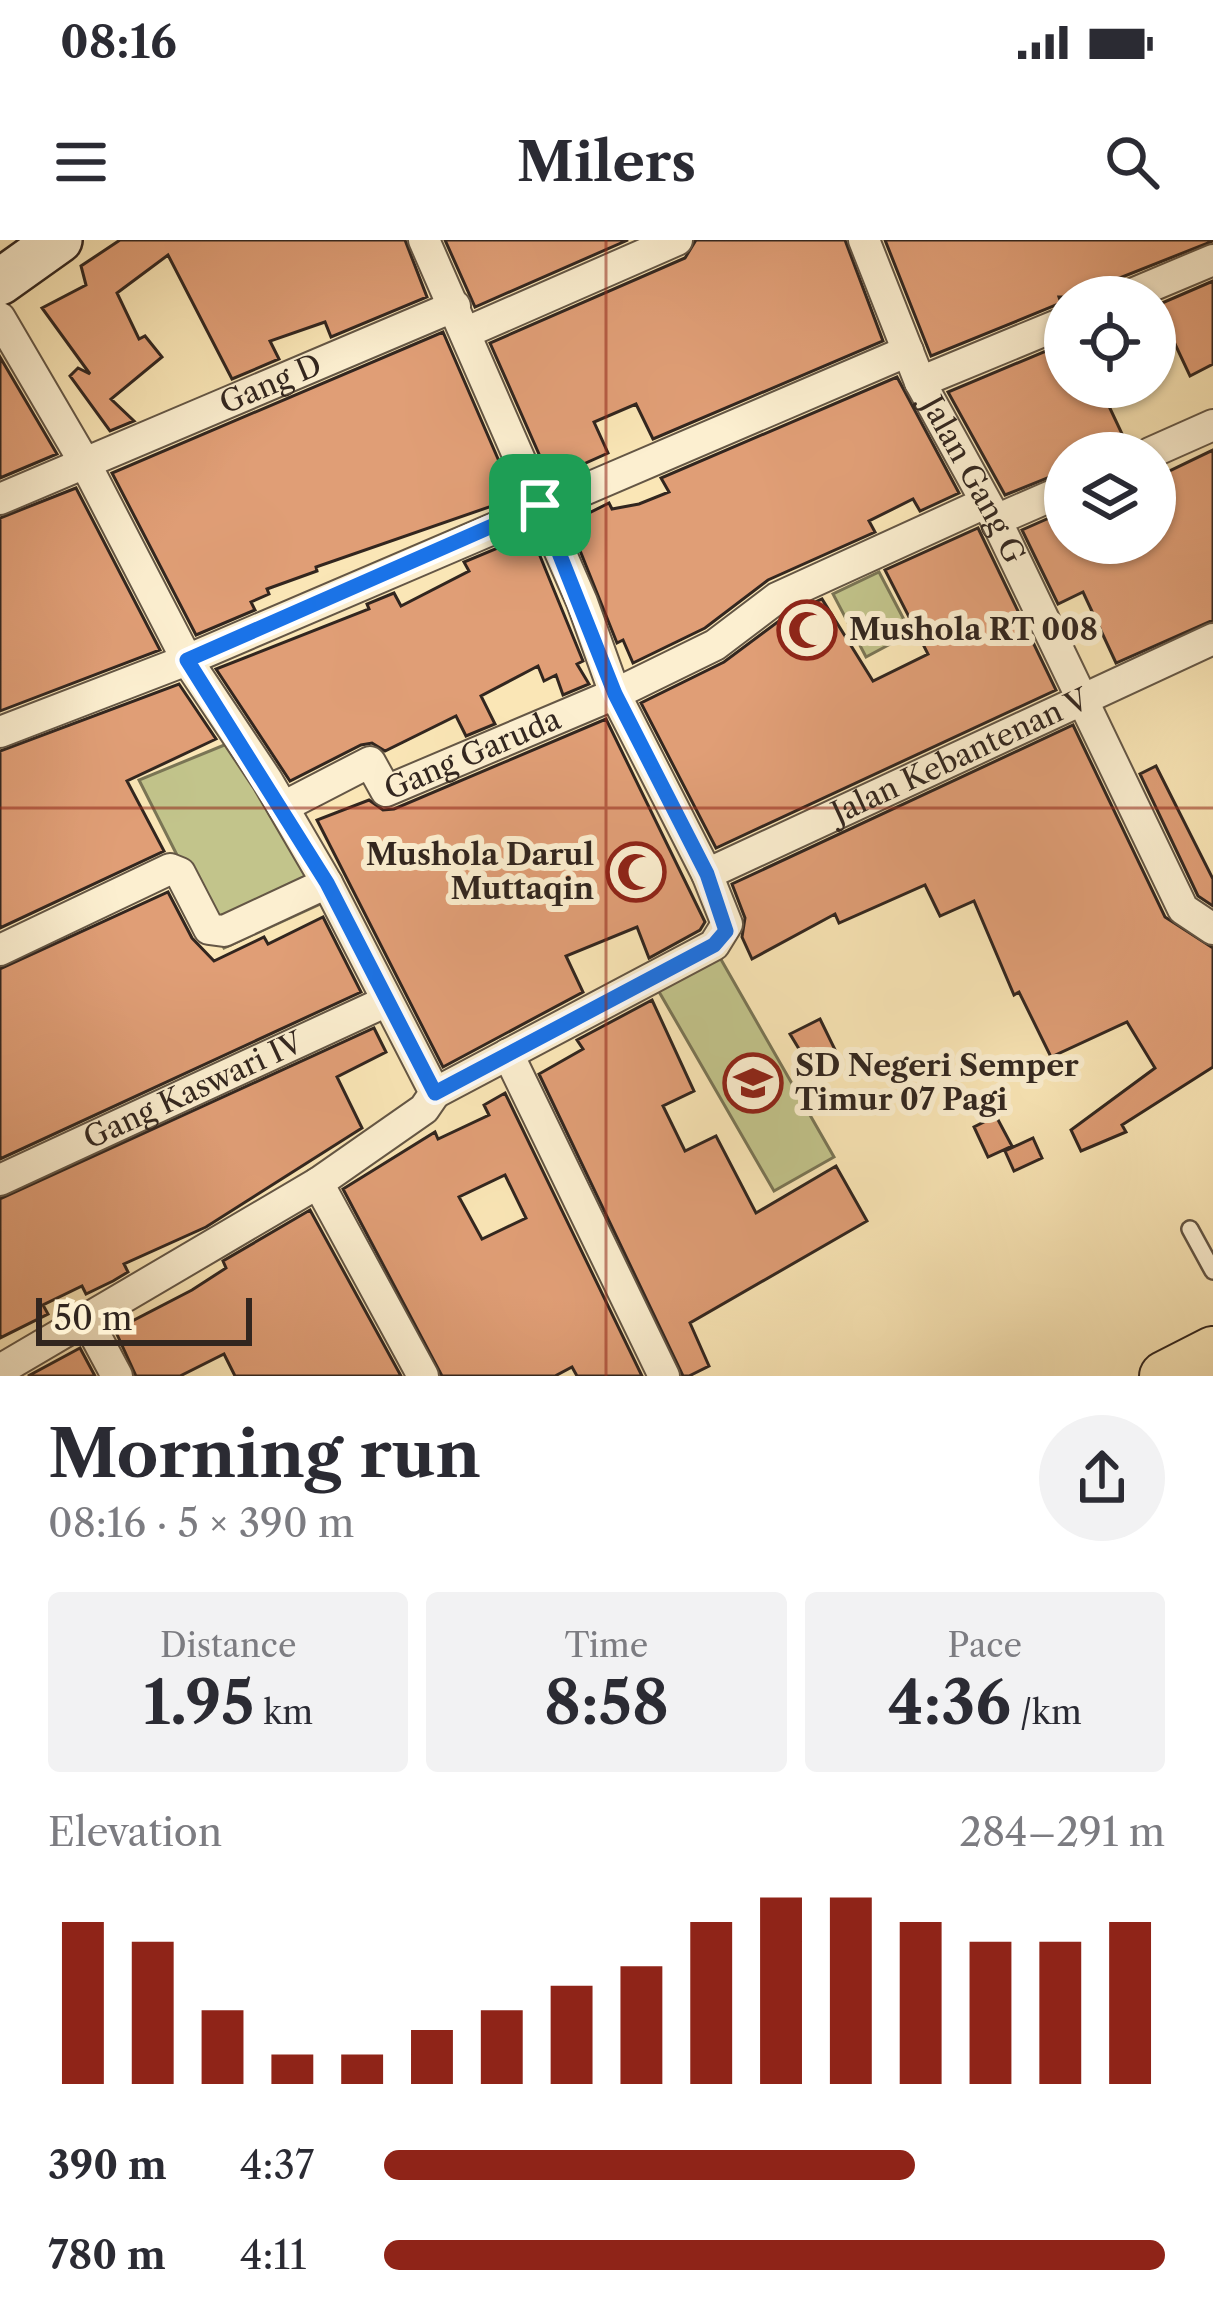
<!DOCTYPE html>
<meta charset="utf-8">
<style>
:root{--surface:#fff;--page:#f2f2f3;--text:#2b2b33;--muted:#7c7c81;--accent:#8f2418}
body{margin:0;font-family:"Libre Caslon Text",serif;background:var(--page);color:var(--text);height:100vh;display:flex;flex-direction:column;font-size:45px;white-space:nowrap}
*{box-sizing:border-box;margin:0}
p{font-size:39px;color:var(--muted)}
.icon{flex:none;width:66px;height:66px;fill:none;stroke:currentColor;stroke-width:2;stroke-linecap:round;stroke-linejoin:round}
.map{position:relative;height:1136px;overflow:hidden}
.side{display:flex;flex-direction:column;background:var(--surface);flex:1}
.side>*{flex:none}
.tools{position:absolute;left:1044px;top:36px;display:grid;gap:24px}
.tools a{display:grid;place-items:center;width:132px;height:132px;border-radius:50%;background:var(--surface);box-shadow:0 3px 9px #0004;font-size:60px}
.scale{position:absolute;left:36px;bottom:30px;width:216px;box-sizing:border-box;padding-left:12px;border:6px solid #32261f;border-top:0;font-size:33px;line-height:42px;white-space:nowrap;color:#32261f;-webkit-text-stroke:9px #fcefd0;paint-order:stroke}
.pin{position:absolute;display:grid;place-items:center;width:102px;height:102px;color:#fff;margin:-51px;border-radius:24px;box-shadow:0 6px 18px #0006}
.round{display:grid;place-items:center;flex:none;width:126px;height:126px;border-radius:63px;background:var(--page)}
.overview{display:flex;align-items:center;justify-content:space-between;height:204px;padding:0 48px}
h1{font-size:66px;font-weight:700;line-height:90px}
.stats{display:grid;grid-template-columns:repeat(3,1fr);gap:18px;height:204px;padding:12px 48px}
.stats div{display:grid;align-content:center;border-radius:12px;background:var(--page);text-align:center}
.stats b{font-size:60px;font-weight:700}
.stats small{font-size:33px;font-weight:400}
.stats p{font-size:33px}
.chart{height:336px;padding:24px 48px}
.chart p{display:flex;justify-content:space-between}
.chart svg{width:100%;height:216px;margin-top:12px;stroke:var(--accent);stroke-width:6}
ul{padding:0 48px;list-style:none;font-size:39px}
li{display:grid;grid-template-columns:192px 144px 1fr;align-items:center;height:90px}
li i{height:30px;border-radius:15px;background:var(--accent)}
.status{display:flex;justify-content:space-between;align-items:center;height:84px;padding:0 60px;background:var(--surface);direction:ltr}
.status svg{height:33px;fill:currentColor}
header{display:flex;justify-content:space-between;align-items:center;height:156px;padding:0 48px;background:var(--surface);font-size:54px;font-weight:700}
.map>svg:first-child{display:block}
.green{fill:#c2c48b;stroke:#7a7555;stroke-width:3}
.building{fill:#e09e76;stroke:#32261f;stroke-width:3;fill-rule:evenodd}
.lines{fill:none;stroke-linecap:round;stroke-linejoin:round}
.lane-casing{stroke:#645645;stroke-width:20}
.street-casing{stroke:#645645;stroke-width:34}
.secondary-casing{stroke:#32261f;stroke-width:50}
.primary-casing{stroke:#32261f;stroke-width:52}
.lane{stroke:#fcefd0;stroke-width:15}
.street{stroke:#fcefd0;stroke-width:30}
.secondary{stroke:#fcefd0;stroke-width:45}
.primary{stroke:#fae6b6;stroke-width:48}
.route-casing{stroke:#fff;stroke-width:24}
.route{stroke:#1a73e8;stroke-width:15}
.grid{fill:none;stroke:#8f2418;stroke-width:3;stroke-opacity:0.55}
.labels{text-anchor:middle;stroke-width:12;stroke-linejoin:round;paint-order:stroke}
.street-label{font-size:30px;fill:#32261f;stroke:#fcefd0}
.poi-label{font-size:30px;font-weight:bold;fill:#32261f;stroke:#fcefd0;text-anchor:start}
</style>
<div class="status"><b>08:16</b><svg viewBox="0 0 49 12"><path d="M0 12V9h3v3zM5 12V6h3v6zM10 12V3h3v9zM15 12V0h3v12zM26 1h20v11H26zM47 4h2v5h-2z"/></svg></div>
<header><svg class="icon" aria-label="menu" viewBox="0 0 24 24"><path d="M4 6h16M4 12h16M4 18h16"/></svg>Milers<svg class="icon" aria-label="search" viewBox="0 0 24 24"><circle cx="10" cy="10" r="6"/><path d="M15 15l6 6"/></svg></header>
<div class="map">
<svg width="1213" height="1136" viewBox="0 0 1213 1136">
<rect width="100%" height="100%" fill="#fae6b6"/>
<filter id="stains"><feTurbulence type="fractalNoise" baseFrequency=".00167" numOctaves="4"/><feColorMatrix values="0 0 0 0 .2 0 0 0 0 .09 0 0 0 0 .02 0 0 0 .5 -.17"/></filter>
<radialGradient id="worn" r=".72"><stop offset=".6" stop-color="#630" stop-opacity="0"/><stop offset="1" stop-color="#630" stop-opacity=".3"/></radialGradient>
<path class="green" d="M879,332L911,393L866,417L833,354Z
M239,499L329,660L224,708L139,540Z
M719,716L834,917L774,951L658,750Z"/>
<path class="building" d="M120,0H405L427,57L331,97L325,82L270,101L279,119L232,139L168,15L117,53L139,99L145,96L162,117L111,159L134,181L110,191L70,136L78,128L90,134L42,68L86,45L81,26Z
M445,0H628L475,67Z
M696,0H845L883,101L653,199L636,164L594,182L608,213L550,239L490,103L685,18Z
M885,0H1213V1L1117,39L1106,57H1059L1061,63L931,116Z
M1213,41V124L1190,136L1175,104L1155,112V66Z
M443,92L515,258L316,327L317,331L267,349L269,354L251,362L255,370L196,395L112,233Z
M1065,103V147H1100L1131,213H1065V231L1005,255L948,152Z
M0,117L57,214L0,238Z
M897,137L959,253L920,271L913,259L869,281L875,292L768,340L705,388L633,423L623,400L617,403L569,283L609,263L612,269L639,264L669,252L661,238Z
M1213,210V380L1116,423L1083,352L1058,364L1022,290L1065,271V303H1155V238Z
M76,248L160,410L0,471V278Z
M978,288L1056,450L716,608L641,463L724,422L787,375L822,359L873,441L928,414L885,330Z
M531,294L583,421L577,424L589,444L563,455L556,435L544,441L538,426L481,456L495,484L466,496L456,476L385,511L372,503L361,505L290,541L216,429L369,369L367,364L394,353L401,366L469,331L464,322Z
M179,444L216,499L127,541L164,611L0,688V511Z
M606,479L705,682L700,690L649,718L637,687L566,716L583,752L443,827L317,580L369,560L383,570L394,569Z
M1073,485L1165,677L1213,708V827L1122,885L1126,892L1081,911L1071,890L1155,828L1127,782L1051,817L1019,752L1014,755L974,661L940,676L925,645L839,683L835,674L752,719L742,697L745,678L732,644Z
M1156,526L1213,639V666L1198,656L1140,534Z
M168,652L192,698L214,721L264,697L268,704L323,677L361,752L0,919V729Z
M652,760L694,851L663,866L685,911L716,896L756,973L836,926L867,981L690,1083L709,1126L689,1136H683L539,834L583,809L577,800Z
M820,779L842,824L816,837L790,794Z
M374,788L386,812L337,837L362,888L206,987L124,1024L128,1032L113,1041L86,1054L82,1046L43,1065L48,1074L0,1098V959Z
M505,853L642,1136H577L572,1127L555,1136H442L343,949L435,892L438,899L489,875L484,865ZM505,935L526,978L482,999L459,957Z
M996,876L1012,906L988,917L974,887Z
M1033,898L1042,918L1014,931L1005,911Z
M310,970L401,1136H235L224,1114L180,1136H136L115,1090L192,1050L226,1028L223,1021Z
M80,1108L95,1136H28Z"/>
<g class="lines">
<defs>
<path id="lane" d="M1190,989L1213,1031"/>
<g id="street">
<path d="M424,0L582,362L615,454L707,634L727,684L714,705L435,853"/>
<path id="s1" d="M864,0L920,142L996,280L1183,669L1213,689"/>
<path d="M1125,57L1213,20"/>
<path d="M0,78L86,225L187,420L267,540L327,643L435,853L424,869L318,943L0,1130"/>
<path d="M467,92L677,0"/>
<path d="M920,142L1065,82"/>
<path d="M1150,213L1213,185"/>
<path id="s2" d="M0,259L455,66"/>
<path d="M996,280L1065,250"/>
<path d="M0,492L187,420L908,111"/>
<path id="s3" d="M283,567L370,522L386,551L615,454L715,405L777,358L985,263"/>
<path id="s4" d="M707,634L1213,399"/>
<path d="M0,710L170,629L180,633L209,689L224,691L327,643"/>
<path d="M508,814L664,1136"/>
<path id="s5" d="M0,940L387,761"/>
<path d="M318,943L423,1136"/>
<path d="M87,1080L117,1136"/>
</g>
<path id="secondary" d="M0,42L59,0"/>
<path id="primary" d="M1164,1136L1213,1111"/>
</defs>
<use href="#lane" class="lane-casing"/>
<use href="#street" class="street-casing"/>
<use href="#secondary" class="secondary-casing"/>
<use href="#primary" class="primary-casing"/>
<use href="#lane" class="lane"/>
<use href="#street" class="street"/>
<use href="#secondary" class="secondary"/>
<use href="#primary" class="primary"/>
</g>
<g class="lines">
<defs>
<path id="route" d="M540,265L615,454L707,634L726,691L714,705L435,853L327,643L187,420Z"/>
</defs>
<use href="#route" class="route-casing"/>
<use href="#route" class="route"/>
</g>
<path class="grid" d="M606,0V1136M0,568H1213"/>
<defs>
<symbol id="mosque-ring" viewBox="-11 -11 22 22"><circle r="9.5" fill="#fcefd0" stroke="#8f2418" stroke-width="1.5"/><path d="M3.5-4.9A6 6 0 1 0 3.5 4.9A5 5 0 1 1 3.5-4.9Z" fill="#8f2418"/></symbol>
<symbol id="school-ring" viewBox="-11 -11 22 22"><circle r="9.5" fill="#fcefd0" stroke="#8f2418" stroke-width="1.5"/><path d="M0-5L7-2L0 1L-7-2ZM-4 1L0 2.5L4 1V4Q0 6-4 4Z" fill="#8f2418"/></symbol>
</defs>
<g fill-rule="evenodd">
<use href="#mosque-ring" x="774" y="357" width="66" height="66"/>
<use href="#mosque-ring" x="603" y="599" width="66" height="66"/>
<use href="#school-ring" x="720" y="810" width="66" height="66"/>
</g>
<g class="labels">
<g class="street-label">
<text dy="10" stroke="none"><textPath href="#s2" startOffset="294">Gang D</textPath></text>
<text dy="10" stroke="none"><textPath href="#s1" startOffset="264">Jalan Gang G</textPath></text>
<text dy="10" stroke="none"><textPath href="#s3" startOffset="225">Gang Garuda</textPath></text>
<text dy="10" stroke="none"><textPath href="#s4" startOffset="279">Jalan Kebantenan V</textPath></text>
<text dy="10" stroke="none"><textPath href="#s5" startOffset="213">Gang Kaswari IV</textPath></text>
</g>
<g class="poi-label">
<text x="849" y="400">Mushola RT 008</text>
<text x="594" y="625" text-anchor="end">Mushola Darul<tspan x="594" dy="34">Muttaqin</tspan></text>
<text x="795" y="836">SD Negeri Semper<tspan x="795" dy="34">Timur 07 Pagi</tspan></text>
</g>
</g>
<rect width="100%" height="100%" filter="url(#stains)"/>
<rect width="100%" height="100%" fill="url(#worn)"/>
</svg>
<div class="tools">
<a><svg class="icon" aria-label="locate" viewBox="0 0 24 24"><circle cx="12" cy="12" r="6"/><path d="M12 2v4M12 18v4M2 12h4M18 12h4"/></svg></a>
<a><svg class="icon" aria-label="layers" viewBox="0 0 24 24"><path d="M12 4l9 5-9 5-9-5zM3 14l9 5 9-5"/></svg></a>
</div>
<div class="scale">50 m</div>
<div class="pin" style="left:540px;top:265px;background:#1e9e55"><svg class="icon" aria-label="arrive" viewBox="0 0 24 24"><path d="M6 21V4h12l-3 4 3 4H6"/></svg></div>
</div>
<section class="side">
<div class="overview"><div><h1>Morning run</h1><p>08:16 · 5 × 390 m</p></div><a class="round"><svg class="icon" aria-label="share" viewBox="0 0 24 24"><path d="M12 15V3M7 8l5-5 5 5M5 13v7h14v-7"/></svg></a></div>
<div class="stats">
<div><p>Distance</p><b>1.95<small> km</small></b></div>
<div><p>Time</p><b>8:58</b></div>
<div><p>Pace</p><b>4:36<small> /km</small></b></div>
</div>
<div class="chart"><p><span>Elevation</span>284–291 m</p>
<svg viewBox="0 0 160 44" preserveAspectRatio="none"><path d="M5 44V11M15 44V15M25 44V29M35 44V38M45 44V38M55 44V33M65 44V29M75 44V24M85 44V20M95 44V11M105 44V6M115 44V6M125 44V11M135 44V15M145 44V15M155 44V11"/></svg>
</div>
<ul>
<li><b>390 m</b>4:37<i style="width:68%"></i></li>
<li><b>780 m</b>4:11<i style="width:100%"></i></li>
</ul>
</section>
